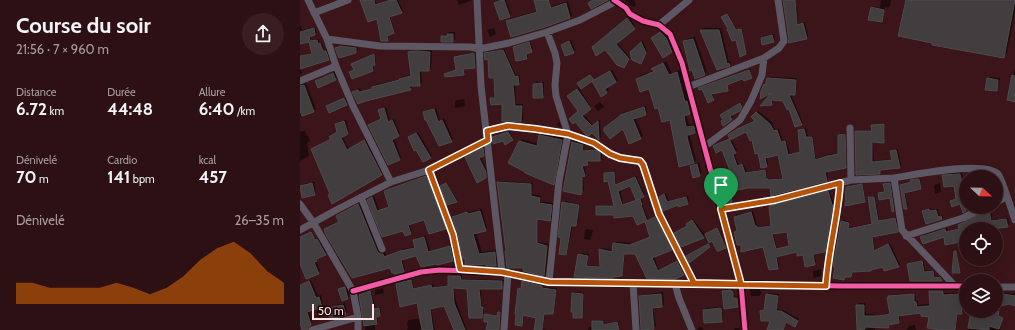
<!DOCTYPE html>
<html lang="fr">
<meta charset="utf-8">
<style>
:root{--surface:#2c1013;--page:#381e21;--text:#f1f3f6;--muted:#a69da0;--line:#483033;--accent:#b45309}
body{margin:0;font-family:Cabin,sans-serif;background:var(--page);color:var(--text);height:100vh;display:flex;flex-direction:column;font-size:15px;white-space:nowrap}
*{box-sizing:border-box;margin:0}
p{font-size:13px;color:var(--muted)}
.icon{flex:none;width:22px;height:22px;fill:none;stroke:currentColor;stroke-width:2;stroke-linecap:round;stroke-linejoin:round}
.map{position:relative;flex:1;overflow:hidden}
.panel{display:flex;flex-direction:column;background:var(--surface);width:300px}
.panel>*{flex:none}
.needle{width:26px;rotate:112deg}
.buttons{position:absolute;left:659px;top:170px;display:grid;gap:8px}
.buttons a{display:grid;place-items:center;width:44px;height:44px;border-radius:50%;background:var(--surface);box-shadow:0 4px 16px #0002,0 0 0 1px var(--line);font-size:20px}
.scale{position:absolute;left:12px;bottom:10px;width:62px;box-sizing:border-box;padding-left:4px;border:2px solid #ffe5e3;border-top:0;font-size:11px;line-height:14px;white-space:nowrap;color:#ffe5e3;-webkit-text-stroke:3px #1f0405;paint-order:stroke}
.pin{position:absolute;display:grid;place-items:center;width:34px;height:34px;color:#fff;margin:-41px -17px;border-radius:50% 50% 50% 0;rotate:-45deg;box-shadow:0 0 4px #0007}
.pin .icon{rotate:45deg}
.round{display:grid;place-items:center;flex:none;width:42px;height:42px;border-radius:21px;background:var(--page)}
.overview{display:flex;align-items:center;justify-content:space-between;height:68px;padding:0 16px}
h1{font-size:22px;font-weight:800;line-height:30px}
.metrics{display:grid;grid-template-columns:repeat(3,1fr);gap:6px;height:68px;padding:4px 16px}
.metrics div{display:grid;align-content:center}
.metrics b{font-size:17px;font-weight:800}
.metrics small{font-size:11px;font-weight:400}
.metrics p{font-size:11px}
.chart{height:112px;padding:8px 16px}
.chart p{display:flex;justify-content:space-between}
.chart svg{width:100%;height:72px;margin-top:4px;fill:var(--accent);opacity:.7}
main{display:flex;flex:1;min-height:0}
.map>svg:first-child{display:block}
.shadow{fill:#0007;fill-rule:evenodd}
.building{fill:#423e40;stroke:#4c4a4d;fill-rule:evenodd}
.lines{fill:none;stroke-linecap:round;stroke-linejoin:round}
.street{stroke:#5d5763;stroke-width:7}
.cycleway-casing{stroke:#1f0405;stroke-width:8}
.cycleway{stroke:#f35aa7;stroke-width:5}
.route-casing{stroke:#fff;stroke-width:8}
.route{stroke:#b45309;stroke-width:5}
</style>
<main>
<section class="panel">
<div class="overview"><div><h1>Course du soir</h1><p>21:56 · 7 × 960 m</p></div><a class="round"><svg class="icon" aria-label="share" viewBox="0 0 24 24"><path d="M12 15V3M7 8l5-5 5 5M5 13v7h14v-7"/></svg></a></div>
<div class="metrics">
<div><p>Distance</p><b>6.72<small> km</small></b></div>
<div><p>Durée</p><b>44:48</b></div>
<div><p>Allure</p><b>6:40<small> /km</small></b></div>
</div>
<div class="metrics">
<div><p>Dénivelé</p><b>70<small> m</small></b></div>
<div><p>Cardio</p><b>141<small> bpm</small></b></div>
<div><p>kcal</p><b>457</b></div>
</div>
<div class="chart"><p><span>Dénivelé</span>26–35 m</p>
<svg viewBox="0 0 160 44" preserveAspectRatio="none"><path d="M0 44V31L10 31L20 34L30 34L40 34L50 34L60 31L70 34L80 38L90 34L100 27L110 17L120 10L130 6L140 13L150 24L160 31V44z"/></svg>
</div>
</section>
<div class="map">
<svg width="715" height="330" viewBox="0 0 715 330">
<rect width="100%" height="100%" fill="#3b1519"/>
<path class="shadow" d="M61,0H75L77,4L90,0H98L103,10L90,16L95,31L88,12L89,39L87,31L78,18Z
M157,0H172L159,5Z
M200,0H206L211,14L209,16L196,3Z
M325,0H334L336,5L333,7Z
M484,0H494L495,7H497L498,24L505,22L508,36L507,38L490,42Z
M581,0H591L590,6L588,8L585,7L581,21L572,8L573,6L580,8Z
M607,0H715V13L707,53L703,57L633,43Z
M268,1L272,15L270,17L207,21L210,19Z
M428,14L437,30L441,29L446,53L422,17Z
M329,17L335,26L317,42L330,58L324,67L306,49L293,47Z
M0,24L2,30L5,29V30L15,27L17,32L10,35L11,40L19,39L20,43L22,42L24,50L27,49L30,58L28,60L1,68L2,73L0,75V56L13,53L9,40L0,43Z
M194,28L196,34L190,37L187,30Z
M404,28H421L429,62L431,61V63L429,65L418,69L401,30Z
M362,31L368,36L374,50L372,52L354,36Z
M150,32H155V39L153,41L142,36Z
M474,34L475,40L473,42L462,38L464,36Z
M395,37L407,72L405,74L396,78L384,42L386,39Z
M271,40L275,50L273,52L262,45Z
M343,41L347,51L341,63L331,52Z
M230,42L233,49L227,52L228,57L226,58L214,47Z
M43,44L57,46L58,50L56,52L36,48Z
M204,49L216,76L220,75V82L218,84H215L216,104H223V120L221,121L204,103L191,99L196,96L195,77L189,58L185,53L187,52Z
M132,50L131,68L129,70H121L122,83L120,85H111L112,87L110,89L66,100L54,92L60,88L61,91L73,88L75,85L100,79L102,77L111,75L109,53L111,51Z
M175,52L176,65L175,67L164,68V73L163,74H145L157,70L155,57L156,56Z
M75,53L76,63L73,65L74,69L72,70L51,72L55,70L53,64L54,63Z
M366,61L372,73L380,70L388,100L390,99L392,110L386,114L389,125L396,124L397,130L394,132L389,133L396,160L394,162L380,166L371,118L359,107L350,88L337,79L339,76L355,70L352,69Z
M715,67V101L708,99Z
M450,69L452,76L451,77H443L427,84V90L412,93L414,98L413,99L401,88Z
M312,70L318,80L307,87L309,90L301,95L295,80Z
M35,71L38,77L36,79L19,87L16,81L18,79Z
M470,77L497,78L496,93L495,94H491L503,123L501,124L483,100L472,99L473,102L471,104L463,105L475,90L462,91L466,83V85Z
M690,77L700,78L698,88L697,90L688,79Z
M236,82H244V95L242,97L234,84Z
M6,83L16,109L0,116V84Z
M279,88L291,107L283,114L294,126L300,120L301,137L299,138L292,132L270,95Z
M46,97L48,102L47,104L27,107Z
M164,99L165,105L163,107L155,108V101L157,100Z
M300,102L304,107L298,111L294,106Z
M441,102L442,104L439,110L431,114L433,117L431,119L424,120L421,115L423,113Z
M346,106L347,112L345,114L335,117L343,136L330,143L321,115L323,113Z
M86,107L90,121L94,119L100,134L94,138L101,157L100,159L69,125L82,119L79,111Z
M136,108L140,121L144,118L153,139L151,141L124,112L126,111Z
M458,111L472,122L475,130L479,129L483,141L486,140L490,154L501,151L499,130L501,129L506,128L508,136H513L516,159L529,154L539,153V135L541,133H546L547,166L545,167L527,171L528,179L527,180L448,187L432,191L433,200L432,201L424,188L434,184L430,168L423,149L416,145L431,139V134L440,127L456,120L453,117ZM446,131L452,139L459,152L462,167L468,164L467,157L478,154L484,178L469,179V178H467L466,169L447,172L443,163L439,165L434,153L437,150L431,139Z
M46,120L49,131L42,136L49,149L66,139L83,173L81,174L31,194L12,150L32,139L38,132L36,124L38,122Z
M259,121L261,126L260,127L257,125Z
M585,123V140L583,142L573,141L574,161L592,159L591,151L598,149L601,165L599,167L581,169L580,173L557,174L556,131L558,130H573L572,125L574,124Z
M5,131L7,136H8L10,141L7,143L9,156L0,161V132Z
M209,131L213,138L212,139L203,140L195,136Z
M118,132L132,156L130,157L110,136Z
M242,133L264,138L256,181L253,183L220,142L222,139L238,144L240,136Z
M274,140L285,143L283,150L298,149L302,151V158L300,160H289V163L287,164L284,165L286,174L283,176L284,190L281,194L273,142Z
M185,147V153L181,157L187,170L188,175L186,177L168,156Z
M399,162L402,173L394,176L391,166Z
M315,171L316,184L336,176L345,194L341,197L343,202L342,204L348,218L347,220L334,215L315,214L297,207L299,205H315L309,180L305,173L306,172ZM331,185L337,200L323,204L320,189Z
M662,172L665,187L666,186V206L661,203L651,201L657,198L655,185L643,176L645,174Z
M679,173H687L688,176H692V177H678Z
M128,175L147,227L145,228L125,219L109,223L112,232L111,233L104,230L83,236L70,198L74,196L79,210L90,207L85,192L87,190Z
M620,178L621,187L620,188L605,192L608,206L606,208L601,185L612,181L613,180Z
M200,181L233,183L232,194L241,196L240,201L253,203L252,218L250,220L238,219V242L249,244L246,272L244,275L225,268L207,250L198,183Z
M14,182L16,192L14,194L1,186L3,184Z
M591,182L595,209L594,210L590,197L579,194L586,192L584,184L585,183Z
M147,183L157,200L156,201L141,186Z
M640,183L641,192L635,194L634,185Z
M556,184H563L565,200L564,202L547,187Z
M529,190L534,204L526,250L524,252L514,253L516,262L514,264L504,254L498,251L477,256L479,266L477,268L464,245L441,244L435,232L438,230L435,217L436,215L453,211L457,225H458L459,227L472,225L470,206L471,205ZM488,230L490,245L477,248L473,233Z
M699,191L700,193L696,195V192Z
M366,193L369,201L388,196L389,202L387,203L379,204L364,210L360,197Z
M570,196H575L579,220L596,217L599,229L597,231L573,235L575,251L590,243L600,265L584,269L583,266L553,271L550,276H546L544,279L542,222L543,220L550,222L549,228L573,223L569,198Z
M265,201L280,204L278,223L276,225H273L267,252L266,254L263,202Z
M60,203L79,249L82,253L85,252L86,256L103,249L116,247L114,240L116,238L126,236L130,251L152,245L155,258L153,260L117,255L102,259L105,269L103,271L91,267L26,229L39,222L37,216L39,214Z
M631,208V210L638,209L640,216L643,215V217L642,218L623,211Z
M182,209L187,228L185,230L176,233L182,252L197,250L198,263L196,265L166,257L153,218L155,215L169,211L170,212Z
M691,209L692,220L708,218L709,224L707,226L699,227L701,246L700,247L696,248V229H666V235L661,236V239L660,241L644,236L621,237L623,235L647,228L648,231L660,228L659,225L660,224L668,221Z
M357,216L373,248L354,256L359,270L379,260L386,273L384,275L374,278H347L336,253H325L323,273L321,275L275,276L279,255L281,253L289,254L287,265L301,266L300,249L301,248L313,250L314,244L316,242L332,243L351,236L348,221Z
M393,219L405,235L381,245L375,233L388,226L387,224Z
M418,228L426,246L425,247L412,239L407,233Z
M287,229L293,230L291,238L290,240L284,239L285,231Z
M11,232L15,239L19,237L28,252L18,257L16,260L20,271L18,273L0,263V235L1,237Z
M655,251H656L660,272H654Z
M686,259H692L693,260L686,262Z
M624,261L625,270H634L635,277L642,276L643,278L641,280H611L608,264Z
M521,269V276L513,278V271Z
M151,275H162V279L204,280L203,286L201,288H181L182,305L184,306V316L182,317L168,288L154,287L156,301L167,330H159L145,305L131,308L135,330H107L108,328L107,322L109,320L121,318L118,301L97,284L99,283L112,279L114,288L133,284L134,287L149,285V276Z
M11,280L18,296L21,295L23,305L22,307L9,310L12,322L10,323L0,327V285Z
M224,280L243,284V287L257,288L254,311L253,313H245L243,329L249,330H235L237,317L224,315L223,323L222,325L219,289L222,287Z
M47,286L50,296L42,300L40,290Z
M83,288L84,293L75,295V290Z
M452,288H460L461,294L459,296H451L450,290Z
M425,289H433L435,297L438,296L439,305L438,306L423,291Z
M632,290H644V293H663L664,312L662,313H658L656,330H639L630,316L622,311L599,314L600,320L598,322L582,316L584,314L591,313L588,298L591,295L615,293L616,301L618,300V305L631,304L630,291Z
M71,291L76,308L80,307L81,313L77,316L78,322L75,323V330H65L60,295Z
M274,292L284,293L283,315L281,317L274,311L273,294Z
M363,292L364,304L362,306L353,307L356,326L354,328L340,297L342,295Z
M699,292L713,294L715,292V305L709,303L696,305V295L698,296Z
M469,293L479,294L477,309L483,310L499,319L496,324L487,321L483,330H468L472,320L461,311L465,309L467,295Z
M45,303L47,312L45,314L28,309L30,307Z
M559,303H565L566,314H575V330H564L557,305Z
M422,307L423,319L421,321L404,310L406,308Z
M200,311H201L200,330H187L189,321L185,315L187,314L198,315Z
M672,311H685L703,318L700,330H669Z
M294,320H304V324L318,321L320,330H288L289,327H293V322Z
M615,325L616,330H607L609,326Z
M399,327H401L404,330H397Z
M435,328H439L440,330H434Z"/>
<path class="building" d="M60,0H74L75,5L91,0H96L102,13L89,17L94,33L87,36L88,41H81L77,19L68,22Z
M202,0H204L210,17L200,20L194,3Z
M234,0H248L251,8L266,3L270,18L245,27L211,37L206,21L237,12Z
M293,0H308L291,9L288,3Z
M483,0H495L497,25L503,23L507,39L488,43L489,40Z
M606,0H715L704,58L632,45V43L598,36Z
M571,7L584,10L582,22L568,20Z
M427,14L436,30L441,29L446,54L440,57L436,40L432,41L427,29H428L421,17Z
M327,18L335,29L316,44L329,59L324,68L317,65L305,50L296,56L292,47Z
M14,28L15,35L9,37L10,41L17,40L18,44L20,43L23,51H26L29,60L0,69V56L12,54L9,42L0,44V32Z
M400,30H419L427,64L429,63L430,66L417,70Z
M360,32L366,38L372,52L363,58L351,38Z
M147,34H153V42H141V36H147Z
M472,35L474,42L462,45L461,38Z
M393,39L405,75L395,79L392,70L390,71L383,41Z
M269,41L274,53L265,56L261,45Z
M229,42L232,52L226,54L227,59L216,61L213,47Z
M341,42L346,53L341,64L332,60L330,52Z
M41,46L56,48V53L39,58L35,48Z
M203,50L215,77L218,76L219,85H213L215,106H222L221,122L208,121L202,122V104L191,105L190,98H195L194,78H189L188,59L185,60L184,53Z
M115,51L130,52L129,71H119L120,86H109L111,90L66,101L58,104L52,92L58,90L59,92L72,89V87L99,80V79L111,76L108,52Z
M174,53L175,68L163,69L164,75L145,77L144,74L156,70L154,57Z
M74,54L75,65L72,66L73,71L52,79L49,72L54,70L51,64Z
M363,63L369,75L377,72L385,102L387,101L390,114L384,116L386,127L394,126V127L395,133L388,135L387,137L394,163L379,167L370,120L362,122L358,108L355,109L349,89L340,92L336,79L355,71L351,69Z
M449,70L452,78L444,81L442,79L427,85L428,91L411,94L414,100L408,103L402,89L399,90L398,88Z
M310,71L316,82L305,89L307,93L301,97L292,81Z
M33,73L36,80L18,88L15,81Z
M290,75L294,80L281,89L277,83Z
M712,75L715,76V102L707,100Z
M467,78L496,80L495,95H489L502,125L495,127L489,109L487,110L483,101L471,100L472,105L460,106L471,93L460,99L461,91L464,84L465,86Z
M687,78L698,80L697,91L685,90Z
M242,83L243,98H233V84Z
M4,85L14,112L2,116L0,111V86Z
M277,89L291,109L282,116L292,126L298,121L299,140L292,133L289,136L286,135L275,122L273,124L269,119L278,111L267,96Z
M44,98L47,105L29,113L26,106Z
M440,103L442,107L440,111L430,116L432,120L423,126L421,121L423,120L420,115Z
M344,107L346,115L333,119L341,139L329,144L323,129L310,139L304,131V128L320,116V115Z
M84,108L88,122L92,120L99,136L92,140L100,160L88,165L68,125L81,119L78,110Z
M134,109L138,122L142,120L152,142L139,146L126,120H125L123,112Z
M456,112L470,124L474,131L477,130L481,142L485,141L488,155L500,152L498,130L504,129L506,137H512L515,160L527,156L538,154V135L545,134L546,168L525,172L527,181L474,195L471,196L470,188H448L438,190L431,192L432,202L429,203L422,188L433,185L429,168L422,150L416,153L413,146L429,139L436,153L433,154L437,166L442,164L445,173L465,170L466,179H468V180L483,179L478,155L465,158L467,167L461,168L458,153L455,154L452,140L450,141L446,132L430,140L428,135L437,129L455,121L451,117Z
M44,121L48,134L41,138L47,150L64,140L82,175L32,204L28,195L30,194L11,149L31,139L29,137L37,132L35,124Z
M584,124V143L572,142V162L592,160L590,151L596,150L600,168L580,170V174L556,175L555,131H572L571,125Z
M208,132L213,140L205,145L203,141L193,144L192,137Z
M116,133L131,158L123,162L116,150L114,151L108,137Z
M239,135L262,140L254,185L225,173V172L208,163L219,141L237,146Z
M272,142L283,145L282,151L296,150L300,153V161H287L288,165L282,166L285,176L282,177V192L281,195L263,191Z
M183,148L184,156L179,158L186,172V178L177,183L165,157Z
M397,164L400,176L393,178L390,166Z
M314,172L315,185L335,177L344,197L336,200L330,186L318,191L322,205L340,199L342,205H341L347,221L337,225L333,216L314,218V215H296V206H314L308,181L304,182V173Z
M660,174L662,183H663V188L665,187L666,197V211L663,213L660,204L652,207L650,201L656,199L654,186L644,187L642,175Z
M126,176L146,229L129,234L124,220L108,225L111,234L105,236L103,231L82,237L67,200L72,197L77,211L89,207L84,191Z
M619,179L621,189L604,193L607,209H604L600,185L611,182L610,180Z
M197,182L231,184V196L240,198L239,203L252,205L250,221L237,219V243L247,246L244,276L223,271L224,268H207L205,251H206Z
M12,183L15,195L2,198L0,186Z
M146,183L149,188L157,202L147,205L140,186Z
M590,183L594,211L592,212L590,198L579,200L578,193L585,192L583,184Z
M562,184L565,202L545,206L546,187Z
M528,191L532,205H533L525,252L513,254L515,265L505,267L503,255L497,256V252L476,257L478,269L469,270L463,247L441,252V245H437L434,232L437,231L434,217L451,212L455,226H457V228L471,226L469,206ZM487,232L489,246L476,249L472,234Z
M364,194L367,202L386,197L388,204L378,207V205L363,211L359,197Z
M568,197H574L578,221L595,218L598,232L572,237L574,251L588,244L599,267L584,271L583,267L571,270V271L552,272L551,277H545L544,280L533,278L535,267H533L534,261L541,221L549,223L548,229L572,224Z
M262,202L279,205L276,226H271L266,255L259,254L261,238L258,237Z
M58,204L77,251L80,254H83L84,257L100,251L115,248L113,240L124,237L128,252L150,246L153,261L137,265L136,264L121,267L116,256L101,260L104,272L94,274V272L92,273L90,268L52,278L26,235L24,229L39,222L36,216Z
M629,209L630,211L636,210L638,217L641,216L642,219L626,224L622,211Z
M689,209L691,221L706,219L708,227L691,229H666V236L659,238L660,242L645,245L644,237L623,244L620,237L645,229L646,232L659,229L658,225L665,222Z
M180,211L186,231L173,234L179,254L195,252L196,266H186V264L165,266V258L163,259L158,234L152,217L167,212L168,214Z
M355,217L372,250L352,258L358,271L377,261L384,275L375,279H347L335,254H324L322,276L313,277V278L274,277L278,254L288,256L286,266L300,267L299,249L312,252L313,243L329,245L350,237L345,222Z
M392,220L404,238L381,247L374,233L387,226L386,224Z
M417,228L426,248L419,251H417L412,241L409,243L405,234Z
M11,232L15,240L17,239L26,255L16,259L17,261L14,262L19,274L6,279L0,264V237Z
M408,244L410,247L389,263L386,256Z
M654,251H656L660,273H652Z
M622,261L624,272L633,271L634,278L640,277L642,281H610L607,264Z
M148,276H160L161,280L202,281V289H179L181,307H183L182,318H169L167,289L153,288L154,303L165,330H154L144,306L130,309L133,330H122L117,303L100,307L96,284L111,280L113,289L131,285L132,288L148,286Z
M9,281L16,298L19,297L22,307L7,312L11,325L8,327L7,330H2L0,323V285Z
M222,281L242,286V288L256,290L253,314H244L242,330H234L236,318L223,315L222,326L215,325L216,314H215L218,288L221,289Z
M45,287L48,299L42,301L38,289Z
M431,290L433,292V298H437L438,307L424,309L422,291Z
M70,291L74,309L79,308L80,316L76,317L77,324L64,326L59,295Z
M629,291H643V295L661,294L662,314H657L655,330H639L627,328L629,317L621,316V313L598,316L599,323L588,325L589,328L565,327V329L557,330L556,305H564V316H579L590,314L587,298H588V296L614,294V302H616L617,307L630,306Z
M272,293L283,294L282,318H273V312H271Z
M697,293L715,296V306L709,304L696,307Z
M361,294L362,307L352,308L354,329L341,330L339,296Z
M466,294L478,296L476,311H481L498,321L495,327L486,322L483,330H467L470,321H461L460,311L464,310Z
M43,305L46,315L30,320L27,308Z
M421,308L422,322L404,323L403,310Z
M671,311H699L698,316L703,318L699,329L689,326V330L668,328Z
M198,312H200L199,330H186L188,322H184V314L197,316Z
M292,321H303V325L317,322L319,330H292Z"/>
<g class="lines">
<path class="street" d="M8,0L27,39L36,66L53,106L91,182
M177,0L181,86L202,272
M314,0L326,8L330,14L343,21L359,25L370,34L382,63L441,284L445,330
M14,13L48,0
M359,25L389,0
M247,32L255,53L257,63L255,85L256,96L268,134L259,181L249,282
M27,39L80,46L171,47L179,49L209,43L247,32L280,20L315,2
M0,81L36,66
M388,87L464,58L479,48L484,41L478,0
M550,128L551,180
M187,131L208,126L236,129L268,134L294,143L310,153L320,158L339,161L343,165L347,176L359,215L394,283
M404,147L440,120L451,101L462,75L464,58
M129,170L153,235L160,269
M594,178C613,175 685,160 698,174C702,178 712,212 715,220
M61,197L82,249
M696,202L706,197
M0,204L13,222L53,291L58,317V330
M421,209L475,200L551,180L594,178L602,230L655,286
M0,230L38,209L91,182L129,170L188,140
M606,236L663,218L685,207
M333,283L336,330
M375,284L379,298L392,330
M526,286C528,251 538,218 541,183
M696,287H715
M53,291L121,272L140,270L202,272L249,282L375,284L394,283L541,286H666
M12,330L58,317
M204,330L208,273"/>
<defs>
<path id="cycleway" d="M314,0L326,8L330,14L343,21L359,25L370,34L382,63L441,284L445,330
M53,291L121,272L140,270L202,272L249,282L375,284L394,283L541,286H666"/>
</defs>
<use href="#cycleway" class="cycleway-casing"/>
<use href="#cycleway" class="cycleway"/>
</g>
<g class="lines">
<defs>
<path id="route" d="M421,209L441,284L394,283L359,214L343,165L340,161L320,158L310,154L294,143L268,134L236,129L208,126L187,131L188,140L129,170L153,235L160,269L202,272L249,282L526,286C528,251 538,218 540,183L475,200L421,209"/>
</defs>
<use href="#route" class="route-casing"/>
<use href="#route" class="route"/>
</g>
</svg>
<div class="buttons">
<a><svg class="needle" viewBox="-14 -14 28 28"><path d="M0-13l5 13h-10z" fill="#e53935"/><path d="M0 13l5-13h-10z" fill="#a69da0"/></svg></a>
<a><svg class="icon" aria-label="locate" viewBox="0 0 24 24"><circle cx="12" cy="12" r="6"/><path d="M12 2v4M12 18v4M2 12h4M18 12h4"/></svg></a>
<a><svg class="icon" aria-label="layers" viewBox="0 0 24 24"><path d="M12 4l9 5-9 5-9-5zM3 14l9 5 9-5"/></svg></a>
</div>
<div class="scale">50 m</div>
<div class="pin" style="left:421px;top:209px;background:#1e9e55"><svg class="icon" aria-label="arrive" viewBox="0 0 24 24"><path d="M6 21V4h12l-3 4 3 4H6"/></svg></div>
</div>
</main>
